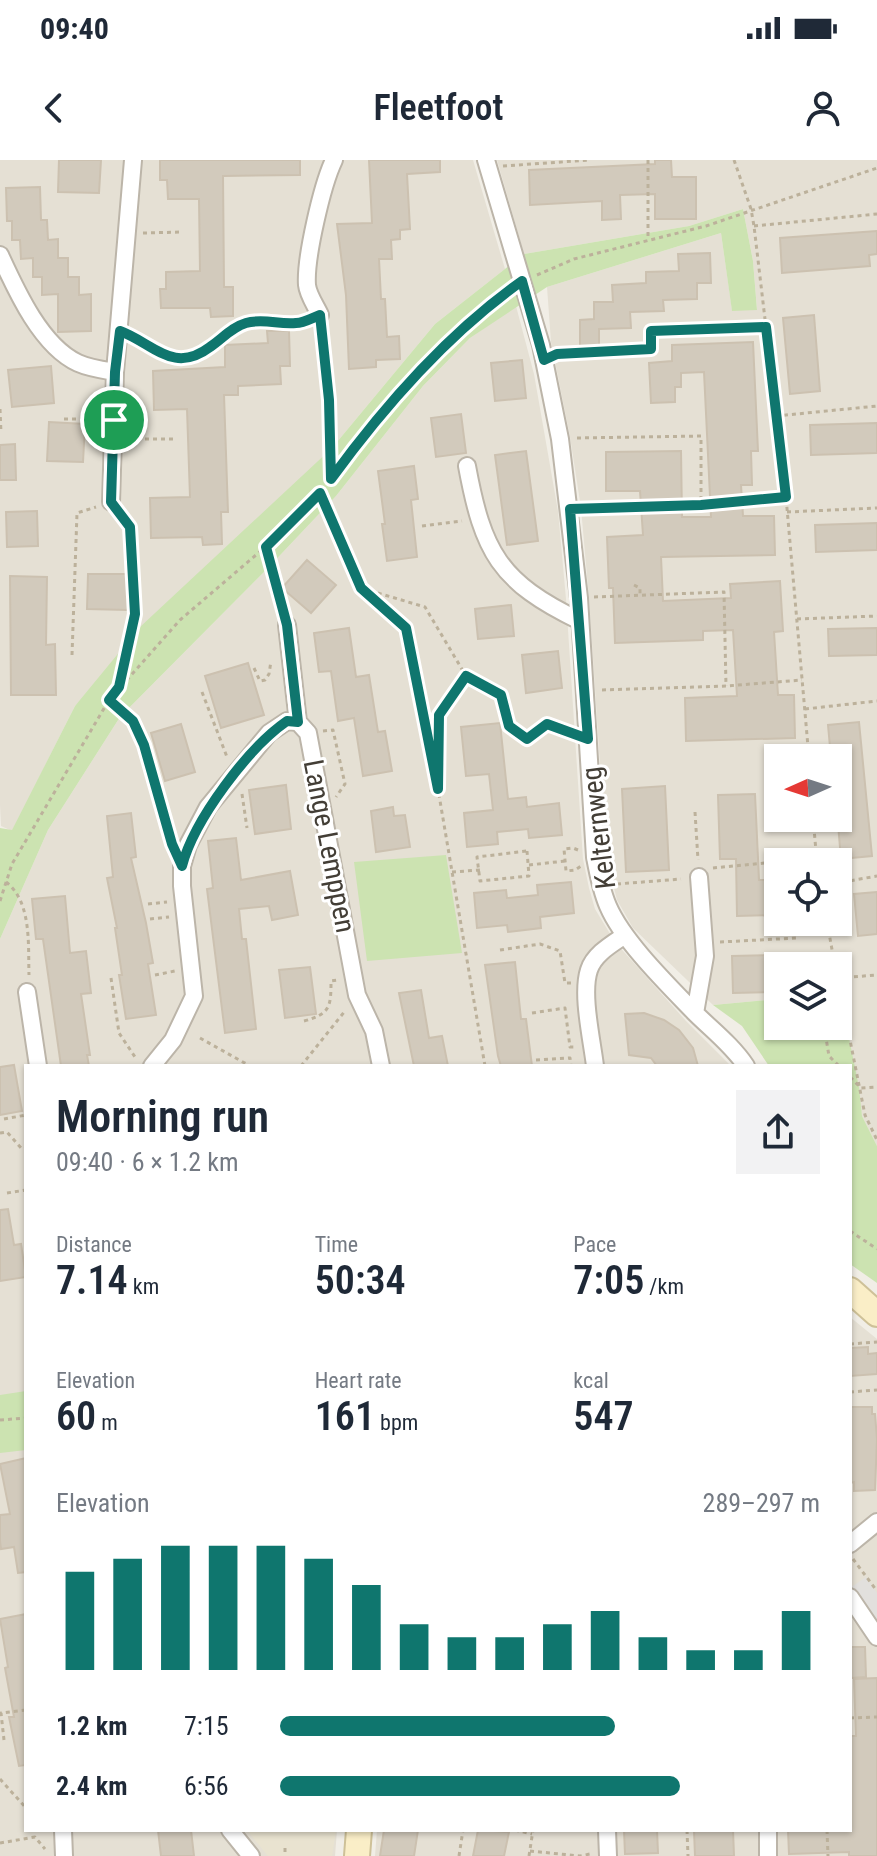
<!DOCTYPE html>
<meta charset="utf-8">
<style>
:root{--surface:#fff;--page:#f2f2f3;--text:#1f2937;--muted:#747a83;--accent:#0f766e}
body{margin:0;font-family:"Roboto Condensed",sans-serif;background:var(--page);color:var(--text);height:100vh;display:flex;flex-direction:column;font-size:30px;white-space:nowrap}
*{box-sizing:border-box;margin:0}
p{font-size:26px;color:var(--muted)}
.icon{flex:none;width:44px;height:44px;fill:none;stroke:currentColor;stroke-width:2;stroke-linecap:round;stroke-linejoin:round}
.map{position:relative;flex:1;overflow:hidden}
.panel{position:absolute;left:24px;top:904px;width:828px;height:768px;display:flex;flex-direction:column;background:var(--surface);border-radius:0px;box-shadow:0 2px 6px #0004}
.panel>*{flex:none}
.needle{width:52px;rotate:267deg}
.buttons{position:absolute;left:764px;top:584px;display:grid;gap:16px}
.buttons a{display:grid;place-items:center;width:88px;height:88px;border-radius:0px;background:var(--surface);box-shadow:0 2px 6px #0004;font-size:40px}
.pin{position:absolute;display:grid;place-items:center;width:68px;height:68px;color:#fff;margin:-34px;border:4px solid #fff;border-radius:50%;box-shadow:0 2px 8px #0007}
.round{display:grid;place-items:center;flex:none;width:84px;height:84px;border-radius:0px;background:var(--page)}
.headline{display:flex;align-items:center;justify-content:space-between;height:136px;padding:0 32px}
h1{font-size:44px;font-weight:600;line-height:60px}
.stats{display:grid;grid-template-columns:repeat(3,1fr);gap:12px;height:136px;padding:8px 32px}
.stats div{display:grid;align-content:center}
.stats b{font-size:40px;font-weight:600}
.stats small{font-size:22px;font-weight:400}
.stats p{font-size:22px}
.chart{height:224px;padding:16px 32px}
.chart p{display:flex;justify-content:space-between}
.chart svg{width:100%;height:144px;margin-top:8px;stroke:var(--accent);stroke-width:6}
ul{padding:0 32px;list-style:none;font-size:26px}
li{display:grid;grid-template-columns:128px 96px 1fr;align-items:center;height:60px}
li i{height:20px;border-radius:10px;background:var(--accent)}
.status{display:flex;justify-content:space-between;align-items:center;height:56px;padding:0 40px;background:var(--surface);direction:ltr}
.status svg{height:22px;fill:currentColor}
header{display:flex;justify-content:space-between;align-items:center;height:104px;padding:0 32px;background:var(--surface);font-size:36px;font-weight:600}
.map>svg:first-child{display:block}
.residential{fill:#e5e0d4;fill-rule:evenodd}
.education{fill:#e9e3d0}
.green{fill:#cce3b1}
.parking{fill:#e2e0dd}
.building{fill:#d2cabc;stroke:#ccc1b0;stroke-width:2}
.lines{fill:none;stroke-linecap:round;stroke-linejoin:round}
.street-casing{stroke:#bcb5a9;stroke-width:20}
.secondary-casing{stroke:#cec198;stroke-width:28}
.path{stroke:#bcb19b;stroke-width:3;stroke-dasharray:4 4;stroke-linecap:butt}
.street{stroke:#fff;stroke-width:16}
.secondary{stroke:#faeec7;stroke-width:24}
.route-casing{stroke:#fff;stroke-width:16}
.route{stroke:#0f766e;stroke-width:10}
.labels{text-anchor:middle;stroke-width:6;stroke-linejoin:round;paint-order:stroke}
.street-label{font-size:28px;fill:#433e36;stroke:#fff}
</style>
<div class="status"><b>09:40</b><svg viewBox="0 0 49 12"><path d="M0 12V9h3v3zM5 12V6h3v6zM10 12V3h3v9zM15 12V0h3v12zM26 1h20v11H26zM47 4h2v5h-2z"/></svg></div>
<header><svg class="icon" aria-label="back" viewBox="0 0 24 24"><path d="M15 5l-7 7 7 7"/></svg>Fleetfoot<svg class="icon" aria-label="person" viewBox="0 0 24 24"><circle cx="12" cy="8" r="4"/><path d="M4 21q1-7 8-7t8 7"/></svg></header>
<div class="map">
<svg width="877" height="1696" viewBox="0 0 877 1696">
<rect width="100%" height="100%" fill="#f1eee6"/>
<path class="residential" d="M0,0H473L505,109L435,164L332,288L75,546L12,671L1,666L0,645Z
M497,0H877V986L862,956L838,834V806H778V839L713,845L633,768L617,740L606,696L589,438L581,348L570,277L551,182L547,127L721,73L732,150L757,149L753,101L743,49L689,66L524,94ZM778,598H838V658H778ZM778,702H838V762H778Z
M516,146L534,214L558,351L566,439L583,699L589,728L595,749L615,782L686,861L731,906H26V1670H337L335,1696H0V779L48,670L120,557L267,409L336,336L423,226L470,178Z
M850,1157L877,1179V1696H375L377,1670H850Z"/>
<path class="education" d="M247,1670H336L332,1696H268Z"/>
<path class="green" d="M743,49L753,101L757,150L732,151L721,73L547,127L470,178L423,226L336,336L267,409L120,557L48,670L0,779V668L12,670L75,546L140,467L332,288L435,164L524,94L689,66Z
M446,695L462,793L367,801L354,702Z
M838,834H840L859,927L862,956L877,986V1123L850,1104V906H769L742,866L713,845L778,839V866H838Z
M26,1231V1290L0,1293V1235Z"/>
<path class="parking" d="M866,1417L877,1433V1477L850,1437V1428Z"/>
<path class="building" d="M59,0H101L99,33L58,32Z
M160,0H300V15L223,16L224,127H233V156L211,157L210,148H161L160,129H166V112L200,111L199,39H168L167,20H160Z
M369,0H440V12L407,14L410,69L400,70V79L391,80L392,99H379L381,139H385L387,177L399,176L400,199L376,200V207L349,209L346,135L337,64L372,63Z
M655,0H671L672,17H696V59H655V34L620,35L621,59L602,60V41L530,45L529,10L655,4Z
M40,27L41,60H47L48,80L58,79V98H68V117H79V135L91,134V171L58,172V134L42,135V117H33V98L21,99L20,80H12V61H7L6,28Z
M877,71V94L869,95L870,106L782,113L780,78Z
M710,93L711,123H697V139L663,140L664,151L630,152L631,168L599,169V185L580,186V160L594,159V142H613L612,125L646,123V112L679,111L678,94Z
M814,155L820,231L790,234L783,158Z
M267,171H289L290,206H280L281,224L238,226V235H224L228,352H221L222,384L203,385L202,377L151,378L150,338L190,337L187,249L154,250L153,211L225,207V185L268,183Z
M753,182L758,291H751L752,325H741L743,356H774L775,395L661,397L663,441L731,438L730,424L780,421L783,471L774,472L778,535H794L795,578L686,581L685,538L737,536L733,470L703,471V480L615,483L613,428H609L607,377L643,375L640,331H606V292L681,291L682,357H711L704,212L681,213V227H675V242L651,243L649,203L672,201V185Z
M522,200L526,238L495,241L491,203Z
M51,206L54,243L12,247L8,210Z
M461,254L466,293L436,297L431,258Z
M49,262L85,264L83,302L47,301Z
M877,263V293L811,295L810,265Z
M15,284L16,320H0V285Z
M526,291L538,381L507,385L495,295Z
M414,306L418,339L411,340L417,397L387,401L382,364H385L378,311Z
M37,351L38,386L7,387L6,352Z
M877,363V390L816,392L815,365Z
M307,400L336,425L311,453L282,428Z
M88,414H129L128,450L87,449Z
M10,416L47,417L46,485L55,484L56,535H11Z
M511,445L514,476L478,479L475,449Z
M349,468L356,517L369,515L378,572L385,571L392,611L363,616L354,558L338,561L331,511L319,512L314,473Z
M877,468V495L829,496L828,469Z
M558,491L562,528L526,533L522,495Z
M248,503L264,555L221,568L205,516Z
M859,562L872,696L841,699L838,664V598H831L828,565Z
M500,563L508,639L526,637L527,647L559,643L562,675L529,678L528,669L497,672L498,684L467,687L464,653L493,650L489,614L466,616L461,567Z
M181,564L195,612L165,621L151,573Z
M286,625L291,669L255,674L249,630Z
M665,626L669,710L626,712L622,629Z
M755,634L759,720H778V755L737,756L736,699H720L718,635Z
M393,647L394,656L405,655L410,687L376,692L371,651Z
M131,653L136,697L131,698L146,763L153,803L148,804L156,855L126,859L119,815H122L115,768H117L107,718L113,717L107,656Z
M236,678L241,720L290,711L298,755L272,760L269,746L239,749L242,779H246L256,869L225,873L207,729L213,728L208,681Z
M571,722L574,753L540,757L541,768L508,772L507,765L477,768L474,733L506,730L507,738L538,735L537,725Z
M877,732V774L858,776L854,734Z
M65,736L70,793L86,791L91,833L81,834L90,895H87L89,906H61L43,779H36L32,739Z
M778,795V832L733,833L732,796Z
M515,802L521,859H526L532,906H501L498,896L485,805Z
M310,807L316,854L285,858L279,810Z
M421,830L429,878L442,876L448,906H414L399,833Z
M644,853L664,860L679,870L693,888L698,906H657L651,898L629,895L625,854Z
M14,905L22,951L0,955V907Z
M8,1049L14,1085L21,1084L26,1117L0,1121V1050Z
M868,1187V1194L877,1193V1214L850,1216V1188Z
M851,1247H872V1254H875L877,1279L875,1330L854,1331V1322L850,1323Z
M26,1298V1412L18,1413L14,1387L1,1389L0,1381V1355L10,1354L0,1304Z
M26,1454V1605L19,1606L9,1557H14L5,1508L8,1507L0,1459Z
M850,1487H865L866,1517L850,1518Z
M877,1518V1696H849V1692L789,1694L788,1670H850V1576H856L854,1519Z
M158,1670H191L194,1696H161Z
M384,1670H418L414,1696H380Z
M478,1670L509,1672L504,1696H473Z
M624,1670H657L658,1693L625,1694Z
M694,1670H733L734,1696H695Z"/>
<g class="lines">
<defs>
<path id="street" d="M486,0L541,185L560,279L579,438L595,697C598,713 601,730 608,746C623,781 667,824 694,852C712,870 732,885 746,906
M0,95C16,130 41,186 78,203C89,208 103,210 115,212
M320,155C316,146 308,135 307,125C305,99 322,25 334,0
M467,306C483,392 499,422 580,461
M111,342L115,212L133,0
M287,465L298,562L308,573L357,835L374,871L381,906
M27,832L38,906
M695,853L705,796L699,717
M152,906L173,880L194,836L182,726V706L188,685L208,647L269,573L287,561L298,562
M595,906C592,880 581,834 589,810C594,794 612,784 625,775
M850,1384L877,1362
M850,1437L877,1477
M63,1670L64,1696
M230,1670L251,1696
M607,1670L608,1696
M768,1670V1696"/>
<path id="secondary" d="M850,1130L877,1154
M357,1696L359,1670"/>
</defs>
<use href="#street" class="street-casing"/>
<use href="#secondary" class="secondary-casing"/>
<path class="path" d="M648,0V80
M734,0L751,49L754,66L786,337L809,598
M503,6L590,0
M754,66L877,54
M143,73L183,72
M537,115L574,99L706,66L877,8
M320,171L329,240L331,319
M135,176C160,195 185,208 213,186C223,178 231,169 243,164C260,158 281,162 299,164L306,161
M558,194L651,189V171L764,167
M0,249L1,273
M776,256L877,246
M64,259H98
M577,278L701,276V345
M129,279H173
M320,334L361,428L425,447L466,516L439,555L438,629L485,906
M586,349L701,345L786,337
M787,352L877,348
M422,366L462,361
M266,388L283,450
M634,425L640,428V435
M364,431L406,468L436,621
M594,437L724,432L726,526
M797,459L877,456
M72,495L77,353L96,347
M254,508L260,521L265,520L269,514L271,501
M466,516L501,535L509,566L527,579L547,564L570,572
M119,527L135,454L130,367L121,355
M602,530L726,526L802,520
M202,532L227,597
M110,541L133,561L144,585L171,681
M805,549L877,541
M323,571L333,570L345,624L336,637
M242,634L247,668
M695,652L698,700
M813,658L817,702
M578,690L573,688L564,689L566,711L575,710L581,706
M527,691L529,716L480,721L477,697Z
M529,705L565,701
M713,708L817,698
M452,712L480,710
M838,712L849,721L877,716
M6,722C32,742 28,785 29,815
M617,724L681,719
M0,741L12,704L109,540L180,460L284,371L320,333L369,266L428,202L509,130
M148,744L167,742
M150,759L169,757
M827,762L835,806
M720,782L797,778
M500,790L540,784L560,791L565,823H571
M155,815L175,811
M111,818L119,873L137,900
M838,818L877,815
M838,820L865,955L877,980
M532,853L565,848L570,887H577
M304,861C330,854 331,847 331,821L338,820
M824,866L829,896L839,906
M200,878L250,906
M536,900L570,898L571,906
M301,906L345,851
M850,917L861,928L877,927
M4,959L26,955
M0,973L7,972L22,989L26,988
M7,1033L26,1030
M850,1071L877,1089
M850,1184L877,1182
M850,1232L877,1230
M0,1260L26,1258
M853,1399L877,1431
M850,1558L877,1557
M4,1580L1,1553L26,1550
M0,1619L26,1648
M515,1670L532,1674
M687,1670L688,1696
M827,1670L828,1696
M0,1683L35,1677L45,1689
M285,1688V1696
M530,1691L580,1696L590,1694
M459,1696L463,1670
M529,1696L533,1670"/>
<use href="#street" class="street"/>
<use href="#secondary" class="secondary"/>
</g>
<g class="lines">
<defs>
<path id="route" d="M522,121L544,200L557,194L651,189V171L766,167L786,337L701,345L570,349L588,579L547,564L527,579L509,566L501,535L466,516L439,555L438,629L406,468L361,428L320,333L266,387L287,465L298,562L287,561C248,588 194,660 182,706L172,684L144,585L133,561L109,540L119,527L135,454L130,367L111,342L115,212L120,171C153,183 173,215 210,187C222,179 232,167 246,163C263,158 280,165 296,163C304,163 312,158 320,155L329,240L331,319C385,245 447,174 522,121Z"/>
</defs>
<use href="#route" class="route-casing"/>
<use href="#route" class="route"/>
</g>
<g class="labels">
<g class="street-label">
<text transform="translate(598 668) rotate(-97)" y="10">Kelternweg</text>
<text transform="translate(330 686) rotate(79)" y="10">Lange Lemppen</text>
</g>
</g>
</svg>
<div class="buttons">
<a><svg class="needle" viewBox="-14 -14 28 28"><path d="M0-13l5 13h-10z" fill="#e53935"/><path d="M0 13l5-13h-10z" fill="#747a83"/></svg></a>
<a><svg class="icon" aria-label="locate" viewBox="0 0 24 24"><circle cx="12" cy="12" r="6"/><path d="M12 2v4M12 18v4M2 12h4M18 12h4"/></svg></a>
<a><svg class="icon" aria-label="layers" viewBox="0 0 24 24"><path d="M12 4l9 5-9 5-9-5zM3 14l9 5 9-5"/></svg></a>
</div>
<div class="pin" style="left:114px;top:260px;background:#1e9e55"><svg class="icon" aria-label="arrive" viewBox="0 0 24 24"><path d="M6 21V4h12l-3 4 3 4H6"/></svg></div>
<section class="panel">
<div class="headline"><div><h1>Morning run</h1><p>09:40 · 6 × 1.2 km</p></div><a class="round"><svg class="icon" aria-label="share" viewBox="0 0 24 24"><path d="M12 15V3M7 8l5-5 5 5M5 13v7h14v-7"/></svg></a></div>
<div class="stats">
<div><p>Distance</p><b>7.14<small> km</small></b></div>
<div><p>Time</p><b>50:34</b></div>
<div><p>Pace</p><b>7:05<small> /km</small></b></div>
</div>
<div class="stats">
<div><p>Elevation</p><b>60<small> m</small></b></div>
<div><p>Heart rate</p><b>161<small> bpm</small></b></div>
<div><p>kcal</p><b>547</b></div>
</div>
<div class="chart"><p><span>Elevation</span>289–297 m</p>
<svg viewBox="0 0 160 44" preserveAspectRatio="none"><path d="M5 44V14M15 44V10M25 44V6M35 44V6M45 44V6M55 44V10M65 44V18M75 44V30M85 44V34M95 44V34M105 44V30M115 44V26M125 44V34M135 44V38M145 44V38M155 44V26"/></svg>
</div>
<ul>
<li><b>1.2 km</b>7:15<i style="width:62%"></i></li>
<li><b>2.4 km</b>6:56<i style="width:74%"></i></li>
</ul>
</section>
</div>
